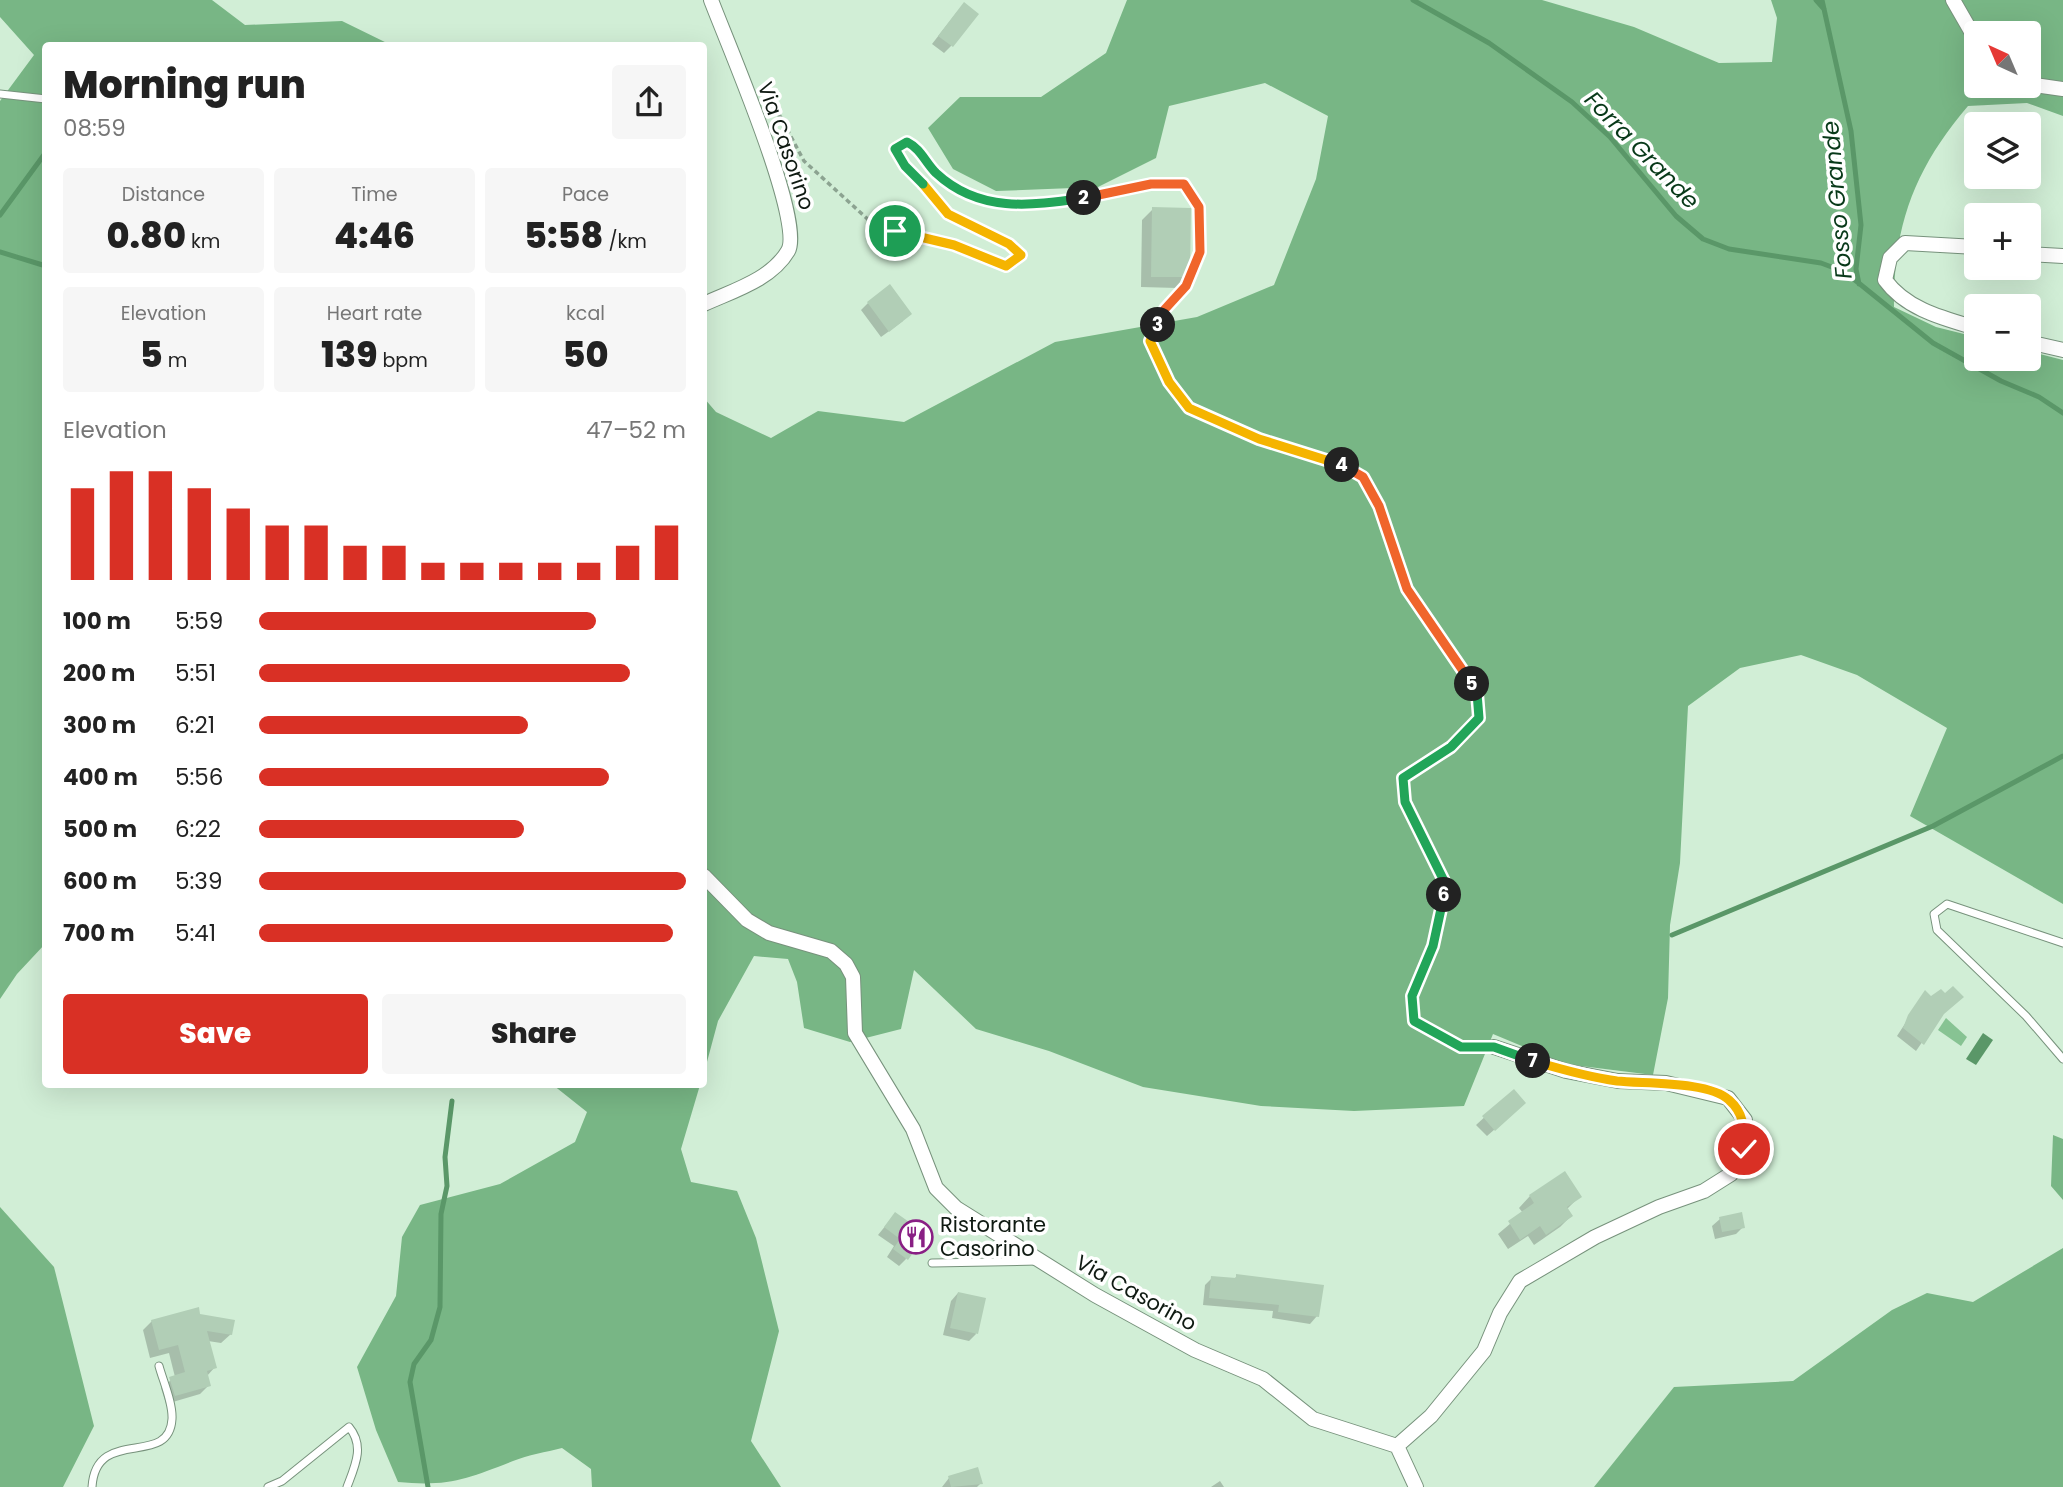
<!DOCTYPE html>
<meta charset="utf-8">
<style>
:root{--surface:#fff;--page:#f6f6f6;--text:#222;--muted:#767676;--accent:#d93025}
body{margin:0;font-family:Poppins,sans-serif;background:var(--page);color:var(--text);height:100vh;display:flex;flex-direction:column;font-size:26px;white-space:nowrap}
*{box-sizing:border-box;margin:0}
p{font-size:23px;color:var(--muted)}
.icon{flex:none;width:38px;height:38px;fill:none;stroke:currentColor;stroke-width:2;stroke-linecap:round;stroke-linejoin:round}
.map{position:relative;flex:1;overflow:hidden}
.details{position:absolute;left:42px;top:42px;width:665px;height:1046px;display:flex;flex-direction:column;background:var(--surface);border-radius:7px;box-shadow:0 7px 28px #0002}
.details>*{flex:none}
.needle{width:46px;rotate:316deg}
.tools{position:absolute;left:1964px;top:21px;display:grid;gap:14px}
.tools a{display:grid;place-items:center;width:77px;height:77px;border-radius:7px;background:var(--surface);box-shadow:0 7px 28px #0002;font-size:35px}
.pin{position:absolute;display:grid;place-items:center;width:60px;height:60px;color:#fff;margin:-30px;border:4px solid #fff;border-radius:50%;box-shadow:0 2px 7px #0007}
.km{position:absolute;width:35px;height:35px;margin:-18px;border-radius:50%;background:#222;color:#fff;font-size:19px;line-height:35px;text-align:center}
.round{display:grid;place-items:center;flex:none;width:74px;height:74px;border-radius:7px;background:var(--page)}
.summary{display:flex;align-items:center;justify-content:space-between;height:119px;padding:0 21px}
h1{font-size:38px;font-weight:800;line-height:52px}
.metrics{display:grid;grid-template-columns:repeat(3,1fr);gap:10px;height:119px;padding:7px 21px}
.metrics div{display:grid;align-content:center;border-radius:7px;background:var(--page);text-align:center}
.metrics b{font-size:35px;font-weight:800}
.metrics small{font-size:19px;font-weight:400}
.metrics p{font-size:19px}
.chart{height:196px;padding:14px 21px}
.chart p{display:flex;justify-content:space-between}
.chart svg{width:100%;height:126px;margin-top:7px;stroke:var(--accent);stroke-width:6}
.button{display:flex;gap:14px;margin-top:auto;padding:14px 21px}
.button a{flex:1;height:80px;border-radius:7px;background:var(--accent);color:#fff;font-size:28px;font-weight:800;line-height:80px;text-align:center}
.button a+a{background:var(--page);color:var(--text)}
ul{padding:0 21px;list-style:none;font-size:23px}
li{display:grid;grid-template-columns:112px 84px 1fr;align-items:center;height:52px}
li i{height:18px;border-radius:9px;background:var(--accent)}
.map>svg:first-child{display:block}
.green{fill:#87c393}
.forest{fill:#78b685;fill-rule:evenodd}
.water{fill:#5a9768}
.shadow{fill:#0003}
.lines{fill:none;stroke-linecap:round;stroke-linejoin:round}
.stream{stroke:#5a9768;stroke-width:5}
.building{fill:#b1ceb6}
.lane-casing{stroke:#77927c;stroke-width:9}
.street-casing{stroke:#77927c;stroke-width:16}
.path{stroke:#8ca391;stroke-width:3.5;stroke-dasharray:5 3.5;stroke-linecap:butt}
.lane{stroke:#fff;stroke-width:7}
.street{stroke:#fff;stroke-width:14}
.split-1-casing{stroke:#fff;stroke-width:14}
.split-2-casing{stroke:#fff;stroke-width:14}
.split-3-casing{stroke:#fff;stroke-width:14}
.split-4-casing{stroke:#fff;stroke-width:14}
.split-5-casing{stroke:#fff;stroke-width:14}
.split-6-casing{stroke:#fff;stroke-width:14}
.split-7-casing{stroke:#fff;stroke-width:14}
.split-8-casing{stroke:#fff;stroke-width:14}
.split-1{stroke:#f5b400;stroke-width:9}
.split-2{stroke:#22a559;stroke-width:9}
.split-3{stroke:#f0652b;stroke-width:9}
.split-4{stroke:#f5b400;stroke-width:9}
.split-5{stroke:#f0652b;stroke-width:9}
.split-6{stroke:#22a559;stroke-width:9}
.split-7{stroke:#22a559;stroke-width:9}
.split-8{stroke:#f5b400;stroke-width:9}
.labels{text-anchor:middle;stroke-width:7;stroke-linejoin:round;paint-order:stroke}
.street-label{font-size:21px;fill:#0f1a12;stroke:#fff}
.poi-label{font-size:21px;fill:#0f1a12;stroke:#fff;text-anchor:start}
.water-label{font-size:23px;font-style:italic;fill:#083919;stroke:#fff}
</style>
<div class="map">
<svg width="2063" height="1487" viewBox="0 0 2063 1487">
<rect width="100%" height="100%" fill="#d1eed6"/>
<path class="green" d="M1946,1018L1967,1037L1961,1046L1938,1030Z"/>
<path class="forest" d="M0,0H212L245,25L342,21L391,45L46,46L45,944L17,974L0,999V101L34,55L0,17Z
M1127,0H1542L1634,27L1719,63L1772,62L1777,18L1771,0H2063V116L2027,103L1968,106C1915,168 1893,226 1894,307L1936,327L1976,337V359H2028V351L2063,360V904L1910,816L1947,728L1857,675L1801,655L1740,668L1688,706L1680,863L1670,925L1668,998L1653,1075L1565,1064L1493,1034L1464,1106L1354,1111L1261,1106L1143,1087L1049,1051L976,1029L914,970L901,1029L850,1042L804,1028L797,982L788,959L754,956L718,1021L704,1073V398L716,412L771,438L818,411L904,422L1055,342L1197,317L1274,285L1316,179L1328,116L1265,83L1169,106L1156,158L1098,187L996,191L953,169L928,128L960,97H1041L1106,53ZM1976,33H2028V86H1976Z
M553,1085H700L681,1149L691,1182L737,1191L756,1238L779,1331L751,1441L781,1487H592L591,1469L562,1448C546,1452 528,1455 513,1461C469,1478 450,1487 398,1482L376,1430L357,1367L396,1296L402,1237L420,1205L500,1184L575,1142L587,1112Z
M2053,1135L2063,1139V1200L2051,1186Z
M0,1207L54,1267L94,1426L63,1487H0Z
M2063,1248V1487H1594L1674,1387L1793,1381L1892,1310L1927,1293L1973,1302Z"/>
<path class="water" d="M1983,1033L1993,1040L1976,1065L1966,1059Z"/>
<path class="shadow" d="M957,12L951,46L944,53L932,44Z
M1153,209L1189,276L1177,288L1141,287L1142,220Z
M868,303L903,321L881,337L861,310Z
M1925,993L1941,1015L1916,1051L1897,1036Z
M1513,1091L1517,1110L1487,1136L1476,1125Z
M1530,1196H1580L1567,1209L1571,1216L1560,1227L1534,1245L1528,1236L1508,1249L1498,1234L1523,1213L1519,1208Z
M895,1214L906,1259L899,1266L887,1257L894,1246L878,1235Z
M1720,1219L1743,1227L1736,1234L1715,1239L1712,1226Z
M1237,1276L1317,1316L1310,1324L1272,1318L1273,1311L1203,1305L1205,1285L1212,1278L1233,1280Z
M958,1293L976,1334L969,1341L943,1335L951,1301Z
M199,1316L231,1334L221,1343L208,1341L215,1367L207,1376L209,1385L200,1394L166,1404L161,1388L175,1377L169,1353L150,1358L143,1330L152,1321Z
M949,1478L981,1483L977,1487H942Z
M1220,1481L1224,1487H1211Z"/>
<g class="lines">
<path class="stream" d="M1413,0L1489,43L1572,102L1610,137L1676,216L1703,239L1729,249L1821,263L1845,272L1933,343L2001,381L2039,397L2063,413
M1816,0L1824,9
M1822,0L1851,131L1861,225L1856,269L1859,284
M0,215L46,152
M0,252L46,266
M1672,935L1933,826L2063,756
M428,1487L410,1382L414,1364L431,1340L440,1307L441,1214L447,1186L445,1157L452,1101"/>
</g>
<path class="building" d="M964,2L979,14L953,47L938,36Z
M1152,207L1191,208L1190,277H1151Z
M890,284L912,314L889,332L867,302Z
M1953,986L1964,997L1944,1014L1924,1045L1903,1028L1908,1015L1925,990L1931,996L1941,989L1945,993Z
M1514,1089L1526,1103L1495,1131L1482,1116Z
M1565,1171L1582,1197L1567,1207L1573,1216L1546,1235L1540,1226L1520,1240L1508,1221L1534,1203L1529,1195Z
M895,1212L926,1234L908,1260L893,1249L900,1239L884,1227Z
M1742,1212L1745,1228L1722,1232L1719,1217Z
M1236,1274L1324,1285L1319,1317L1278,1312L1279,1305L1209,1298L1211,1276L1236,1278Z
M958,1292L986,1298L978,1334L950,1328Z
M199,1307L200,1314L235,1320L232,1335L207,1331L217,1368L207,1371L211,1386L175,1396L169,1377L185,1372L178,1345L159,1350L151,1320Z
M978,1467L983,1484L951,1487L948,1476Z"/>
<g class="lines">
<defs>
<path id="lane" d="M0,94L46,99
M2063,943L1947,904L1934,914L1937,930L2026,1016L2063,1059
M932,1263L1038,1261
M92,1487C96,1425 169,1469 172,1419C173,1403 163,1381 159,1366
M268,1487L282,1481L349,1427C365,1446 355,1466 347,1487"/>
<path id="street" d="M1953,0L1976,40
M2028,84L2063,89
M1976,247L1905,243L1890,258L1885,280C1906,309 1942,318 1976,328
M2028,254L2063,256
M704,304C732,291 771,280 788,251C805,222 726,40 711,0
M2028,342L2063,350
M704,876L747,920L769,933L831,951L846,964L853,977L855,1033L913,1129L936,1188L956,1208L1095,1295L1195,1350L1263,1379L1313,1419L1397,1446L1416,1487
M1397,1446L1431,1416L1484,1351L1500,1313L1520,1281L1595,1237L1659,1207L1704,1191L1731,1174L1744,1149L1745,1120L1728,1098L1666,1083L1618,1081L1566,1071L1494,1047"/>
</defs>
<use href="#lane" class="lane-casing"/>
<use href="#street" class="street-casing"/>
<path class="path" d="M771,110L780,116L804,161L873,224L954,245L1006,266L1021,255C1000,236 975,230 950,215C938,208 903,162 895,149L907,142L916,147L935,172L973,199L1013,205L1112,195L1151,184H1184L1199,207L1200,252L1186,286L1165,309L1151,341C1161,364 1169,386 1187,405C1203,422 1284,446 1309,454C1326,459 1350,464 1363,477C1389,504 1390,558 1408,590C1433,634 1474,664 1479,718L1451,747L1403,778L1405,802L1446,885L1433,946L1412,996L1414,1021L1461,1047H1481"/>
<use href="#lane" class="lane"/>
<use href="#street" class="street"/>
</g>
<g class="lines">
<defs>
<path id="split-1" d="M895,231L954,245L1006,266L1021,255L1009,244L948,214L923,184"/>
<path id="split-2" d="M923,184L905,166L895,149L907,142C921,149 925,162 936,173C979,213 1030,206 1084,198"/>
<path id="split-3" d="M1084,198L1151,184H1184L1199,207L1200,252L1186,286L1165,309L1158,325"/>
<path id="split-4" d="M1158,325L1150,341L1169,382L1189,408L1259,439L1342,465"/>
<path id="split-5" d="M1342,465L1363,477L1379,506L1407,589L1472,684"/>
<path id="split-6" d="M1444,895L1446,885L1405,802L1403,778L1451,747L1479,718L1477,693L1472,684"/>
<path id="split-7" d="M1444,895L1433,946L1412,996L1414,1021L1461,1047H1494L1533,1061"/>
<path id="split-8" d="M1533,1061C1560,1069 1588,1077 1617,1081C1645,1084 1709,1081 1729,1100C1745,1114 1744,1129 1744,1149"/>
</defs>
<use href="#split-1" class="split-1-casing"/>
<use href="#split-2" class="split-2-casing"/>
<use href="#split-3" class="split-3-casing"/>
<use href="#split-4" class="split-4-casing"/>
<use href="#split-5" class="split-5-casing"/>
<use href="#split-6" class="split-6-casing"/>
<use href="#split-7" class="split-7-casing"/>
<use href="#split-8" class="split-8-casing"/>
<use href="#split-1" class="split-1"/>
<use href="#split-2" class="split-2"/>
<use href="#split-3" class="split-3"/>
<use href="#split-4" class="split-4"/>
<use href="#split-5" class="split-5"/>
<use href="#split-6" class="split-6"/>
<use href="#split-7" class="split-7"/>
<use href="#split-8" class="split-8"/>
</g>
<defs>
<symbol id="restaurant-ring" viewBox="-11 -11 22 22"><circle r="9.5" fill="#fff" stroke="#891f84" stroke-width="1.5"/><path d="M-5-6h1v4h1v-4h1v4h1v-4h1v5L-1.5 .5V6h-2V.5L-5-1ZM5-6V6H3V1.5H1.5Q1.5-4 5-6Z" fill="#891f84"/></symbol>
</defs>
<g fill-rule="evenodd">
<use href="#restaurant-ring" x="897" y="1218" width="38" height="38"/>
</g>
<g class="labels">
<g class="street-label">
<text transform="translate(786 146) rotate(71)" y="7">Via Casorino</text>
<text transform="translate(1136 1293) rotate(29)" y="7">Via Casorino</text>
</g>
<g class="poi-label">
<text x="940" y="1232">Ristorante<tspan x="940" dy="24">Casorino</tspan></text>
</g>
<g class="water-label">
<text transform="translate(1642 150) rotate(46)" y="8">Forra Grande</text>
<text transform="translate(1837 200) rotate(-95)" y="8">Fosso Grande</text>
</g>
</g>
</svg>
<div class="tools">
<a><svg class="needle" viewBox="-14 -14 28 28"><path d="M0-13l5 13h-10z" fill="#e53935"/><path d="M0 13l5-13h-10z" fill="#767676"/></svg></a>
<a><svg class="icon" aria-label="layers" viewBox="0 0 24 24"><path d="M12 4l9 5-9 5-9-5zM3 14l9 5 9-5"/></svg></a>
<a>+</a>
<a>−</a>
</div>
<div class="pin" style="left:895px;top:231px;background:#1e9e55"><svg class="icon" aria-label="arrive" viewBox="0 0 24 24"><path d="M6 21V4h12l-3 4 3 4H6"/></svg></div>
<div class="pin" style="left:1744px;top:1149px;background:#d93025"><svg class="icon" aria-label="check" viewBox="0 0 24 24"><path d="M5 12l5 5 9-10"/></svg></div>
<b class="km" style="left:1084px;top:198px">2</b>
<b class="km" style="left:1158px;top:325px">3</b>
<b class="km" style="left:1342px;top:465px">4</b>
<b class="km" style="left:1472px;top:684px">5</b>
<b class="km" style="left:1444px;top:895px">6</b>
<b class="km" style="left:1533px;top:1061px">7</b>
<section class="details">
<div class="summary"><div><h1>Morning run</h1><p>08:59</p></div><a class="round"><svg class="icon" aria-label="share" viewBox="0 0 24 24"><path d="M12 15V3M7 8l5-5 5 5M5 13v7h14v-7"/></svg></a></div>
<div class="metrics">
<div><p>Distance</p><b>0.80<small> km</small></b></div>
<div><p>Time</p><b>4:46</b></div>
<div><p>Pace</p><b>5:58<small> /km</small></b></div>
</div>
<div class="metrics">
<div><p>Elevation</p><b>5<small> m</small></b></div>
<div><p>Heart rate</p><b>139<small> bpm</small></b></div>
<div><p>kcal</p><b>50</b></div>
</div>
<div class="chart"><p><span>Elevation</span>47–52 m</p>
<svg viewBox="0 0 160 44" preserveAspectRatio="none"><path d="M5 44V12M15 44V6M25 44V6M35 44V12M45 44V19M55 44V25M65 44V25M75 44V32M85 44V32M95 44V38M105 44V38M115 44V38M125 44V38M135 44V38M145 44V32M155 44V25"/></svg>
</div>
<ul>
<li><b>100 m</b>5:59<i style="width:79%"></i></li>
<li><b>200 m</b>5:51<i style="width:87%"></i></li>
<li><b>300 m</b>6:21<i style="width:63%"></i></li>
<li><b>400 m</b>5:56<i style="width:82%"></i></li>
<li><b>500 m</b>6:22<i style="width:62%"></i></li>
<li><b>600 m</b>5:39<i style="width:100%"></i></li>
<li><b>700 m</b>5:41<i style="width:97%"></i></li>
</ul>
<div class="button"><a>Save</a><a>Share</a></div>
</section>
</div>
